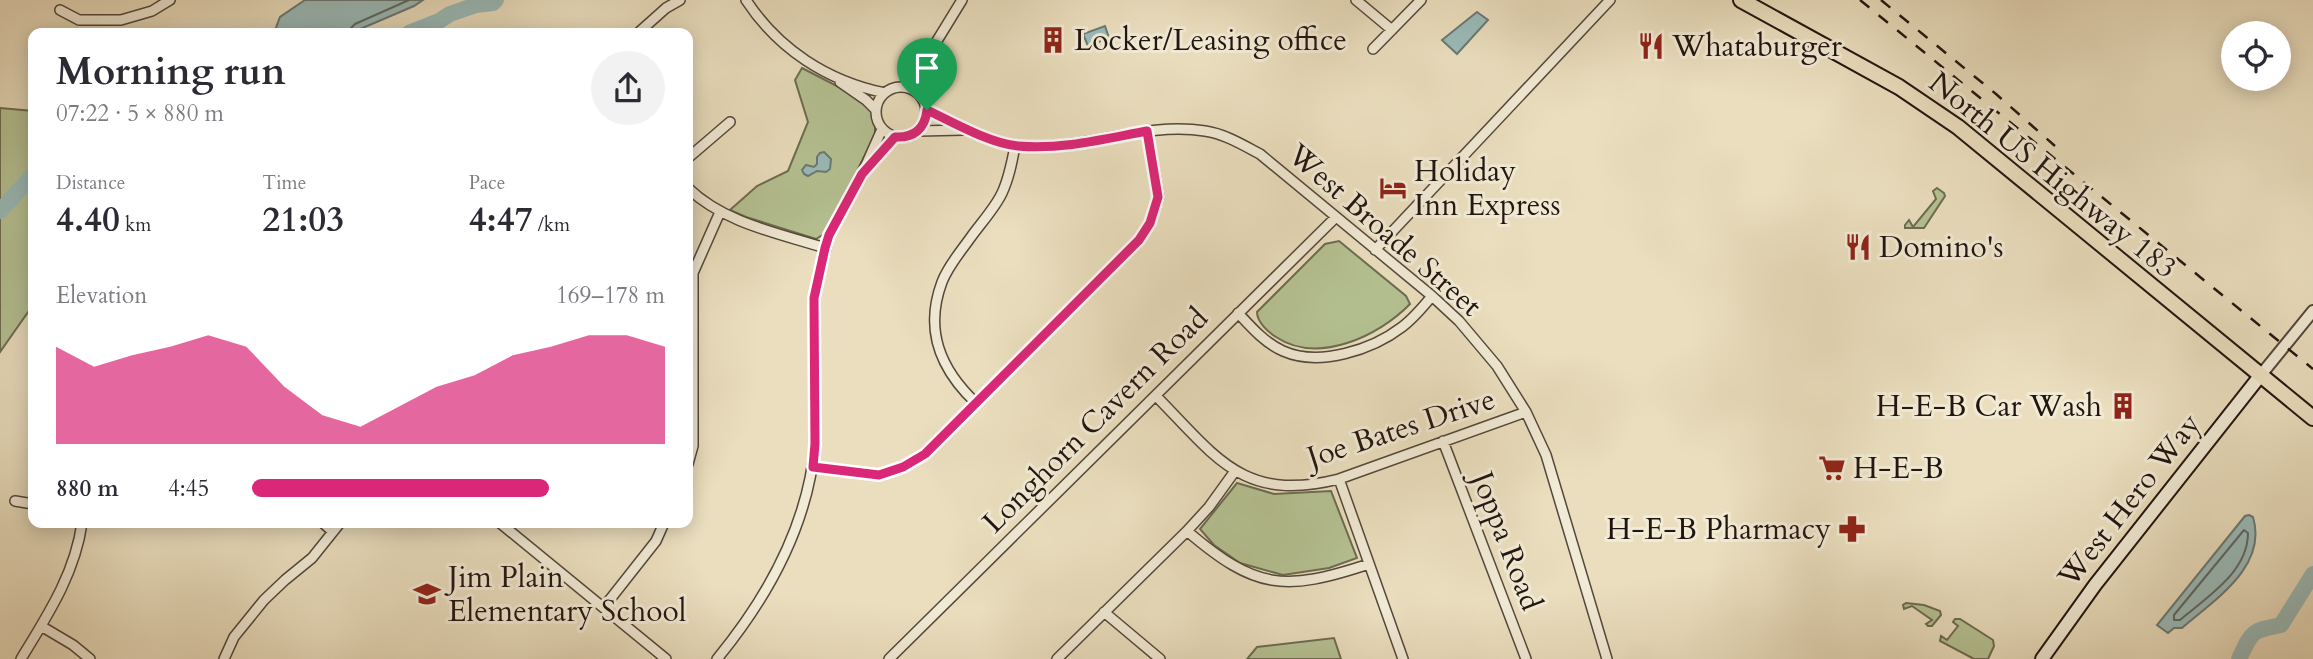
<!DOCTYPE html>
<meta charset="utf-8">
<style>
:root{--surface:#fff;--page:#f2f2f3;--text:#2b2b33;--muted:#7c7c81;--accent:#db2777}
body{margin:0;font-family:Cardo,serif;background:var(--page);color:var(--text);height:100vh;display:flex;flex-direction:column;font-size:26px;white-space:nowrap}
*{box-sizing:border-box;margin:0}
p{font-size:23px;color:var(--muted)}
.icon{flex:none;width:38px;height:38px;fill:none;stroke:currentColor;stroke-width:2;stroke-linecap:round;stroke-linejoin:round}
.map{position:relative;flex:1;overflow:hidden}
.drawer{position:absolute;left:28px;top:28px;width:665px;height:500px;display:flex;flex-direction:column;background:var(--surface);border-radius:14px;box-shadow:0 4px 18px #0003}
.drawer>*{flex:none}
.buttons{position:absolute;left:2221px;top:21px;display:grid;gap:14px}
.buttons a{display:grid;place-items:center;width:70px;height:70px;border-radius:50%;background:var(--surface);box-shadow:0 4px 18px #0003;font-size:35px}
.pin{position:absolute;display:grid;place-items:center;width:60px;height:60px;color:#fff;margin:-72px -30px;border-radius:50% 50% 50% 0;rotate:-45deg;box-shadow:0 0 7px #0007}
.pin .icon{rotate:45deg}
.round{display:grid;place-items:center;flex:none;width:74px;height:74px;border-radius:37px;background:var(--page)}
.overview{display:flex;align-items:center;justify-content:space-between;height:119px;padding:0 28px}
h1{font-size:38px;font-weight:700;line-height:52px}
.metrics{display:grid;grid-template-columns:repeat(3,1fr);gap:10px;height:119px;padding:7px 28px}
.metrics div{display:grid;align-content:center}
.metrics b{font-size:35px;font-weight:700}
.metrics small{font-size:19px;font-weight:400}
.metrics p{font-size:19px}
.chart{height:196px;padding:14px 28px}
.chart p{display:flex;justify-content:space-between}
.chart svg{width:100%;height:126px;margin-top:7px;fill:var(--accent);opacity:.7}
ul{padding:0 28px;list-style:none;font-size:23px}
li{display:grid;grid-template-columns:112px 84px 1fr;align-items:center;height:52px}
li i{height:18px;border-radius:9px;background:var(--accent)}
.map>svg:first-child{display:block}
.green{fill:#b5c293;stroke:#6c6c52;stroke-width:2}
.water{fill:#9abbb9;stroke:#6a7975;stroke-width:2}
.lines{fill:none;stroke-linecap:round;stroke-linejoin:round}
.shore{stroke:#5e6864;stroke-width:2}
.river{stroke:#9abbb9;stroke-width:16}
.minor-casing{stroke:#54473c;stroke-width:12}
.tertiary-casing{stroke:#54473c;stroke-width:14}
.secondary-casing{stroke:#221510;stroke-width:16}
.primary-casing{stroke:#221510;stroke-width:18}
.minor{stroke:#f1ead5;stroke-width:9}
.tertiary{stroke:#f1ead5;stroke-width:10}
.secondary{stroke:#f1ead5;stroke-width:12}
.primary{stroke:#eadebe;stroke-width:14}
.rail{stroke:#221510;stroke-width:2.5;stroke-dasharray:12 12;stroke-linecap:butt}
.route-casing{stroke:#fff;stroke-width:14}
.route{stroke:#db2777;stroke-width:9}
.labels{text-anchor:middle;stroke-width:6;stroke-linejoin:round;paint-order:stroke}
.poi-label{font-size:30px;fill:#221510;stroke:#f1ead5;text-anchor:start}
.street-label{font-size:30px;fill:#221510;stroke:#f1ead5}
</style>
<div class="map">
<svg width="2313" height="659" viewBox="0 0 2313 659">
<rect width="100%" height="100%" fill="#eadebe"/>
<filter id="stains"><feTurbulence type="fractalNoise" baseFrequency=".00286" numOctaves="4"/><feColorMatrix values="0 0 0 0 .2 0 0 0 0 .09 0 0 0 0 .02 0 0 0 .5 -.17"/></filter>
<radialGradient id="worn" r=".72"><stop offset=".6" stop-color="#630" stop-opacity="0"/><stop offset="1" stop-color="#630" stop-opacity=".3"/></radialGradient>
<path class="green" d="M802,68L862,99L872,111L875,126V136L824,234L816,239L746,217L730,210L757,186L788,171L808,122L795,80Z
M0,108L33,111V305L0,352Z
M1937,188L1944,193L1945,196L1924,228H1905V225L1909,220L1913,227L1936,199L1933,191Z
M1339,241L1406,296L1410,304C1379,336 1318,365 1276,337C1268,332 1257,322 1257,312L1325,244Z
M1237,483L1274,494L1331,491L1357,558L1329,568L1283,575L1240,563L1214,545L1200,529Z
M1906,603L1924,605L1940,611L1941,615L1932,626H1928L1926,624L1932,620L1912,606L1904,609L1903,605Z
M1955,619H1960L1993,640L1994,646L1988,659H1974L1940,641L1941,636L1947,640L1958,626L1953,622Z
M1334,638L1341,659H1247L1257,647Z"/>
<path class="water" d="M305,0H423L414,6L351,33H274L280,17Z
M1477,12L1488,20L1457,54L1442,40Z
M1105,26L1109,38L1088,46L1083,34Z
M824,152L831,159L830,169L826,172L817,171L808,176L804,174L802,170L806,165L814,167L817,164V157L820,153Z
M2249,515L2253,517C2268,567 2214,600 2182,628H2174L2168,633L2157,625L2245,516Z"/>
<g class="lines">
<path class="shore" d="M350,33L351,28L355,24L409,0
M2244,530L2248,533C2248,572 2207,597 2180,620H2174V615Z"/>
<path class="river" d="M409,33L439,21L450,14L476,5L493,3L496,0
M0,211L33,175
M2239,659C2252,631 2251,631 2281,625L2313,574"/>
<defs>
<path id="minor" d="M746,0C778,49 827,81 885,93
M1356,0L1392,30
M60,10L79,20H121L152,11L170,0
M638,33L666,8L680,0
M1373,49L1421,0
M840,82L866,100L876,110
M876 112a25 25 0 1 1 50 0a25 25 0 1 1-50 0Z
M905,87L916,75L962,0
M924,99L925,80L932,54
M927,110C951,122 992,144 1017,146C1081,152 1142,121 1205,131C1225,134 1243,145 1260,154L1432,296L1459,321L1497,366L1526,412L1546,455L1607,659
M919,131L963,130
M688,158L730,122
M866,170L895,137
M688,188C724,223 778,233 825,248
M1375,250L1610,0
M1238,313C1251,327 1265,343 1283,351C1319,367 1372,350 1402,327C1414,318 1423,307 1432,296
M1156,396C1217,458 1243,503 1339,479L1526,412
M976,403C940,369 924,330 942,282C948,266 961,251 971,237C981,223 995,208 1002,193C1009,178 1012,162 1015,146
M1443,441L1526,659
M688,464L693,446V273L720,212
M813,467L879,475L903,467L925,454L1139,240L1150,223L1159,197L1147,131
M1339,479L1403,659
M15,501L33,504
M323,523L333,532
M500,523L666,659
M1187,531C1256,590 1284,592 1369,564
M604,607L656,541L664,523
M1104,612L1160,659
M41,626L73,645L90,659
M21,659C47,616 75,574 82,523
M224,659L234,637L264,600L285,580L312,558L340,523
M717,659C768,597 808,526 815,444L814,298L829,235L862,174L882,129
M889,659L1336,217
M1057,659L1187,531L1209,507L1235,471"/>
<path id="tertiary" d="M2260,376L2313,311"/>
<path id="secondary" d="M2042,659L2095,585L2260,376"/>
<path id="primary" d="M1741,0L1899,87L1958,127L2313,418"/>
</defs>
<use href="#minor" class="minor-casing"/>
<use href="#tertiary" class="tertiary-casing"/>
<use href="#secondary" class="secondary-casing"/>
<use href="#primary" class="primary-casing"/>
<use href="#minor" class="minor"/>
<use href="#tertiary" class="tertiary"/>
<use href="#secondary" class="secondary"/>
<use href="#primary" class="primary"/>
<path class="rail" d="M1860,0L2313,369
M1881,0L1996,94L2055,146"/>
</g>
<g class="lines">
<defs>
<path id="route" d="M927,110C952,122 991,144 1018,146C1061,150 1104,139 1147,131L1158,197L1150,223L1139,240L925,454L903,467L879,475L813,467L815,444L814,298L825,248L829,235L862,174L895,137C914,138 925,129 927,110Z"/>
</defs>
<use href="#route" class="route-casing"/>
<use href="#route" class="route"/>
</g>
<defs>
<symbol id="building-bare" viewBox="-9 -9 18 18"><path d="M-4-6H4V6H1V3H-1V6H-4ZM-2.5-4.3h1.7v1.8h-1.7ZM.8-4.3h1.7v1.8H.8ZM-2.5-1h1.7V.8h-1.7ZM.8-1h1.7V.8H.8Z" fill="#8f2418" stroke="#f1ead5" stroke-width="2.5" paint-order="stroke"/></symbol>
<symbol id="restaurant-bare" viewBox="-9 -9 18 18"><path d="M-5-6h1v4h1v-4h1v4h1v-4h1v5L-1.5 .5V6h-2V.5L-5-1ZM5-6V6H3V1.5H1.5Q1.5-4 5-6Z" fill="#8f2418" stroke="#f1ead5" stroke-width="2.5" paint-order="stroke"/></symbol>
<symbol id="hotel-bare" viewBox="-9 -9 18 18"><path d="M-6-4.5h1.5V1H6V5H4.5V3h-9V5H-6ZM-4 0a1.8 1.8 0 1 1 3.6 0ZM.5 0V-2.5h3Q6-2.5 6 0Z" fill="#8f2418" stroke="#f1ead5" stroke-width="2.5" paint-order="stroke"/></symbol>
<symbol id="supermarket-bare" viewBox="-9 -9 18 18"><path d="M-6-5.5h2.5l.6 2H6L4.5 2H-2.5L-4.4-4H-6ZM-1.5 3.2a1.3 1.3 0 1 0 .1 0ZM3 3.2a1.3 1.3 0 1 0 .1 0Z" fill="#8f2418" stroke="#f1ead5" stroke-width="2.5" paint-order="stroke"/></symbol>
<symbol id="pharmacy-bare" viewBox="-9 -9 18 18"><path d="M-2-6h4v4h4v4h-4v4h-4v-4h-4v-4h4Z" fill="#8f2418" stroke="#f1ead5" stroke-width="2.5" paint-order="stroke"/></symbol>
<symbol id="school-bare" viewBox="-9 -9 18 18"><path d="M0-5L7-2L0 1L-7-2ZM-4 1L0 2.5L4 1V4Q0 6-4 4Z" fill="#8f2418" stroke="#f1ead5" stroke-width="2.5" paint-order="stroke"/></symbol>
</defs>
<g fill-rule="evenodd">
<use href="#building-bare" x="1034" y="21" width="38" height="38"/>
<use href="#restaurant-bare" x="1632" y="27" width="38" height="38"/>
<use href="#hotel-bare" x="1374" y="169" width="38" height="38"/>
<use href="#restaurant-bare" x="1839" y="228" width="38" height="38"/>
<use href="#building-bare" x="2104" y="387" width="38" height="38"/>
<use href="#supermarket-bare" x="1813" y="449" width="38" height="38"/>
<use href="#pharmacy-bare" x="1833" y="510" width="38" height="38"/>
<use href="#school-bare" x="408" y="575" width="38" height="38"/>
</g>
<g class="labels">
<g class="poi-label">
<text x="1074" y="50">Locker/Leasing office</text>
<text x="1672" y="56">Whataburger</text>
<text x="1414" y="181">Holiday<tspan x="1414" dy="34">Inn Express</tspan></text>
<text x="1879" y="257">Domino's</text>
<text x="2102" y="416" text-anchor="end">H-E-B Car Wash</text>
<text x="1853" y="478">H-E-B</text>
<text x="1831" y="539" text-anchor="end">H-E-B Pharmacy</text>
<text x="448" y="587">Jim Plain<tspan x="448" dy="34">Elementary School</tspan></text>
</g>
<g class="street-label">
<text transform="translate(2053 175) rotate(39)" y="10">North US Highway 183</text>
<text transform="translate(1385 230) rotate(41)" y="10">West Broade Street</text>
<text transform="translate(1095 420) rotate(-45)" y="10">Longhorn Cavern Road</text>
<text transform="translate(1401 428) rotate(-18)" y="10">Joe Bates Drive</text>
<text transform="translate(2129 500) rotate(-52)" y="10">West Hero Way</text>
<text transform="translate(1507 541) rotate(69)" y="10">Joppa Road</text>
</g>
</g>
<rect width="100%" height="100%" filter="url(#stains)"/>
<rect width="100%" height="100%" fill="url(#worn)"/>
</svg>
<div class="buttons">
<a><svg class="icon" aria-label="locate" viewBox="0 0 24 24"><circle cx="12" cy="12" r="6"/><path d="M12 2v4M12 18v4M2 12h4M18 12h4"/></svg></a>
</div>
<div class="pin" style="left:927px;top:110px;background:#1e9e55"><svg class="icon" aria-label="arrive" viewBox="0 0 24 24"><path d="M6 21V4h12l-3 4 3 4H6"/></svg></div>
<section class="drawer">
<div class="overview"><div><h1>Morning run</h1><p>07:22 · 5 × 880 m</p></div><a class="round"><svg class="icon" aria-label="share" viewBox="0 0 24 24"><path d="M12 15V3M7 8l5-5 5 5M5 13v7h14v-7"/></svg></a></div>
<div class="metrics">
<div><p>Distance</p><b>4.40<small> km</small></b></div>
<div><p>Time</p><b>21:03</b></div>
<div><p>Pace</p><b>4:47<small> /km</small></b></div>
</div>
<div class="chart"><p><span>Elevation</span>169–178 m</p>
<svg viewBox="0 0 160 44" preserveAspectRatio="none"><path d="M0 44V10L10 17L20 13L30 10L40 6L50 10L60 24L70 34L80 38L90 31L100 24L110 20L120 13L130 10L140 6L150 6L160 10V44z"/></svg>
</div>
<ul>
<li><b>880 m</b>4:45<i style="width:72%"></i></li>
</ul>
</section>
</div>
